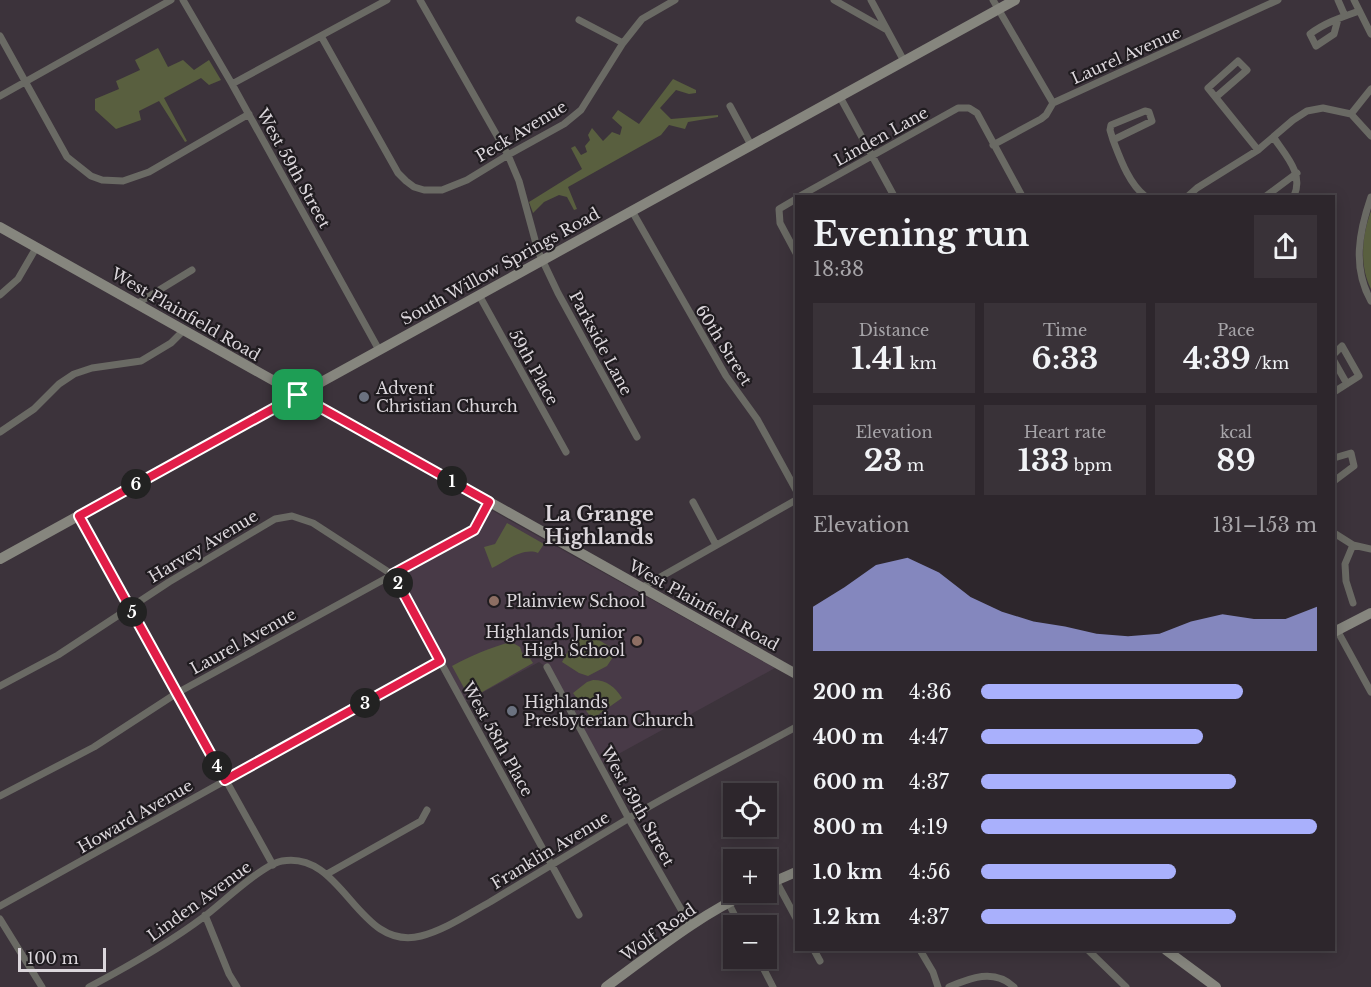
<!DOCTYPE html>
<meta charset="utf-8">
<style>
:root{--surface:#2d262c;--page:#393238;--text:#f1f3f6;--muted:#a7a5a9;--line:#484348;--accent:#a9b0fc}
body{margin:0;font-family:"Libre Baskerville",serif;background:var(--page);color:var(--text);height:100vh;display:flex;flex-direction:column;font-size:22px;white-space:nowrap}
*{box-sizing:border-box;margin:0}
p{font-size:20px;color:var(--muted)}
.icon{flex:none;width:33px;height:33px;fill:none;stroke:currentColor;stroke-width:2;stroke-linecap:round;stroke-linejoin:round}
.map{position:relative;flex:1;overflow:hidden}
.sheet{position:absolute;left:795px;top:195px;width:540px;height:756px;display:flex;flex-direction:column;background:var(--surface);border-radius:0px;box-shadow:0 3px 15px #0003,0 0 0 2px var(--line)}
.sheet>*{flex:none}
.buttons{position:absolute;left:723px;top:783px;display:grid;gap:12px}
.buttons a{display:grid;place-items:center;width:54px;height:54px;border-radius:0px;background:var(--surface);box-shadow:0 3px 15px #0003,0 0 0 2px var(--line);font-size:30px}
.scale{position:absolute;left:18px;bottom:15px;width:88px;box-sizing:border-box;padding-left:6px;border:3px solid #dcd7dc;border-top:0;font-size:16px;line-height:21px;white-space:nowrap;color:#dcd7dc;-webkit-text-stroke:4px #201c20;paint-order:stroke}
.pin{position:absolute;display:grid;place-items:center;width:51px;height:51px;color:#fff;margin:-26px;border-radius:12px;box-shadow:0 3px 9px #0006}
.km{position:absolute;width:30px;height:30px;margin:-15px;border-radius:50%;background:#222;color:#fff;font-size:16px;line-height:30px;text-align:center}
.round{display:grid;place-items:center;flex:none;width:63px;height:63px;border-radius:0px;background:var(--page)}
.head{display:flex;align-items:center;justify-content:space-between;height:102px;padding:0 18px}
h1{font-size:33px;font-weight:700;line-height:45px}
.figures{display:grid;grid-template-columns:repeat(3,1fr);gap:9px;height:102px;padding:6px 18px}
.figures div{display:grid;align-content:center;border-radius:0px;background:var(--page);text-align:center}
.figures b{font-size:30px;font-weight:700}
.figures small{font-size:16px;font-weight:400}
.figures p{font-size:16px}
.chart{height:168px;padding:12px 18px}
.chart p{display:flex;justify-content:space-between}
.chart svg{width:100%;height:108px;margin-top:6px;fill:var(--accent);opacity:.7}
ul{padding:0 18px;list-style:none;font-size:20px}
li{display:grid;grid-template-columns:96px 72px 1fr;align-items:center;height:45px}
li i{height:15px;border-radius:8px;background:var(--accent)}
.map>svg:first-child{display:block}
.built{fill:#483a47}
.green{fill:#595f3f}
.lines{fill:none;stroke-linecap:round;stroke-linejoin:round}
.street{stroke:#6a6a64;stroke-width:7}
.secondary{stroke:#86867e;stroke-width:10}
.route-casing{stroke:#fff;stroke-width:12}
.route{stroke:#e11d48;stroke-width:8}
.worship-dot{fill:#6b7280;stroke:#201c20;stroke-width:2}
.education-dot{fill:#8d6e63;stroke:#201c20;stroke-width:2}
.labels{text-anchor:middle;stroke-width:4.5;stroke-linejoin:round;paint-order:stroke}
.street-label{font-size:16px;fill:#dcd7dc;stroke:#201c20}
.poi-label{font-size:16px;fill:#dcd7dc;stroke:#201c20;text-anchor:start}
.quarter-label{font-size:20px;font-weight:bold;fill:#dcd7dc;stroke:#201c20}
</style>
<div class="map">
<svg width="1371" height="987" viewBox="0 0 1371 987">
<rect width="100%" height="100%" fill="#3c333b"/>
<path class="built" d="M493,511L575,557L775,668L602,763L553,672L539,662L465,702L398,578L403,573L463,541L480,528L489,512Z"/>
<path class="green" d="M158,48L168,67L183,60L194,70L209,60L221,80L209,85L201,78L164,98L187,141L185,142L159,101L139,111L141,120L116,129L95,110V99L119,89L116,81L140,70L135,60Z
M673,79L696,90V93L689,94L676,90L660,108L671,119L718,115V117L688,122L685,129L669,125L661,135L568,187L577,209L574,210L567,197L559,195L544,202L533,213L529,202L582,169L571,148L575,146L581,155L587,152L585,146L590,140L588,135L592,128L603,141L612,132L620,135L622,127L612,118L618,110L639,124Z
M1371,211V289C1359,266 1362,235 1371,211Z
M507,523L544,544L538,553C523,547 504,562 492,568L484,547L495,544Z
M584,631L617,651L607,666L588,676L579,673L562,662L578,633Z
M511,642L520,647L522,653L527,654L533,663L470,699L452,666C473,655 489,648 511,642Z
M593,680C607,680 615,687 622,698L595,717L590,716L573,693L587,682Z"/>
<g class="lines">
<path class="street" d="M183,0L232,84L379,350
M420,0L508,155L519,181L538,251L558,293L637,437
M834,0L887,30
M871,0L904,61
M993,0L1053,103
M1338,0L1345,16
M1354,0L1371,34
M1338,19L1334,34L1316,46L1310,34C1324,23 1342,17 1359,11
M579,20L623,43
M0,36L67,157L91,176L102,180L123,181L149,172L249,114
M321,36L398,173L406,181L414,187L424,190H442L467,180L508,155L564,124L581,110L623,43L642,19L675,0
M232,84L387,0
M0,96L171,0
M840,97L894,196
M1216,97L1247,70L1238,61L1208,88L1258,150
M730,106L751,145
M1145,111L1149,112L1152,121L1113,140L1110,130L1111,125Z
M1351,114L1371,89
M1274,138C1286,156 1304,174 1294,196
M1113,140C1120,158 1129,184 1145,196
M993,145L1041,119L1046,115L1053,103L1278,0
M800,196L958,108H969L977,113L1022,196
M1188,196L1197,188L1258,150L1293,120L1307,111L1323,108L1351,114L1371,136
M1266,196L1297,173
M1371,197C1359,232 1352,267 1371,301
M796,199L779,209L780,223L796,253
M632,211L726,376L757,419L796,490
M0,295L18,279L36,248
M479,295L566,452
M138,303L192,270
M1334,354L1342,346L1359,376L1334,392
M1334,361L1347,384
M0,432L34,409L59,384L74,374L92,368L141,361L171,343L184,330
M1334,458L1351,453L1354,466L1334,481
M693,502L716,545
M79,516L273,865
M1334,533L1353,545L1371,549
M1353,545L1345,564L1346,581L1353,603
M641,588L796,500
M1337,630L1371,692
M547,667L629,819L690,925
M0,686L58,655L169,582L275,519L292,516L313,523L393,575L579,915
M0,796L94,747L177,693L474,530L489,502
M327,874L421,821L427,810
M776,881L796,918
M728,902L740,926
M0,906L440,661
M205,915L229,974L237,987
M0,919L42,987
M814,950L820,961
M920,950L933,972L938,987
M1088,950L1126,987
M758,958L773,987
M89,987C129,966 169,943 205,916C222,903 263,864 282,861C344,850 357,952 421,936C445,930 468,914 490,902C535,875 580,848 626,820C681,787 740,758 796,727
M949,987C970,978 994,968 1014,987"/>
<path class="secondary" d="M0,227L796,674
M0,559L1015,0
M1334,632L1371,613
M766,885L796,872
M1166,950L1216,987
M606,987C653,953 697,916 750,892"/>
</g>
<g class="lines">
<defs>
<path id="route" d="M298,395L489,502L474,530L393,574L440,661L225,780L79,516Z"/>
</defs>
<use href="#route" class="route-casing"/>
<use href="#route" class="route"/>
</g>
<g class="worship-dot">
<circle cx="364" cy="397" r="6"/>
<circle cx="512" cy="711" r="6"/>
</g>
<g class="education-dot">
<circle cx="494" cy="601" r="6"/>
<circle cx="637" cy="641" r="6"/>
</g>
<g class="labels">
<g class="street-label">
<text transform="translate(1126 55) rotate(-24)" y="6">Laurel Avenue</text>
<text transform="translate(521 131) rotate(-31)" y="6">Peck Avenue</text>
<text transform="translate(881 136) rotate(-29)" y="6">Linden Lane</text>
<text transform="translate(294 168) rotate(61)" y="6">West 59th Street</text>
<text transform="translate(500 266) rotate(-29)" y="6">South Willow Springs Road</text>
<text transform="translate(186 314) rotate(30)" y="6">West Plainfield Road</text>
<text transform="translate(601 343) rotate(62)" y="6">Parkside Lane</text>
<text transform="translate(724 345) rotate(58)" y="6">60th Street</text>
<text transform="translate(534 367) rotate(61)" y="6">59th Place</text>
<text transform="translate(203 546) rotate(-31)" y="6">Harvey Avenue</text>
<text transform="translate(704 605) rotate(29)" y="6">West Plainfield Road</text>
<text transform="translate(243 641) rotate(-29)" y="6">Laurel Avenue</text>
<text transform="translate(498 739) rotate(61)" y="6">West 58th Place</text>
<text transform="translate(638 806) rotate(61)" y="6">West 59th Street</text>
<text transform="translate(135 816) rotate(-30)" y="6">Howard Avenue</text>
<text transform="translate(550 850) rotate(-31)" y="6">Franklin Avenue</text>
<text transform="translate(199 901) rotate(-36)" y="6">Linden Avenue</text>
<text transform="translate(658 932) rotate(-35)" y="6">Wolf Road</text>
</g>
<g class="poi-label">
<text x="376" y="394">Advent<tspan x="376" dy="18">Christian Church</tspan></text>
<text x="506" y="607">Plainview School</text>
<text x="625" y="638" text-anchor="end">Highlands Junior<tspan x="625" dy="18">High School</tspan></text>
<text x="524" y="708">Highlands<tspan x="524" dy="18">Presbyterian Church</tspan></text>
</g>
<g class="quarter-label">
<text x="599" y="521">La Grange<tspan x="599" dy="23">Highlands</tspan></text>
</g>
</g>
</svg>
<div class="buttons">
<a><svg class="icon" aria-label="locate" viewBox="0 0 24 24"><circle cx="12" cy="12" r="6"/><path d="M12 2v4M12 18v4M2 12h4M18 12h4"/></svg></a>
<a>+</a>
<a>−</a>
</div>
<div class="scale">100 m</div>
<div class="pin" style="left:298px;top:395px;background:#1e9e55"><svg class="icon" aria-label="arrive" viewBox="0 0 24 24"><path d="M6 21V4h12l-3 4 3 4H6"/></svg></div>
<b class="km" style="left:452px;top:481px">1</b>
<b class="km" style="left:398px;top:583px">2</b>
<b class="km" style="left:365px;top:703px">3</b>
<b class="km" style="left:217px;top:766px">4</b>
<b class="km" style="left:132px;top:612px">5</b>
<b class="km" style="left:136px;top:484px">6</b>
<section class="sheet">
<div class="head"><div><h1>Evening run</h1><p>18:38</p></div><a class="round"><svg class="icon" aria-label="share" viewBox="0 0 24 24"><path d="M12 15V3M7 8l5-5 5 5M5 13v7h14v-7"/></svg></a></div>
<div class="figures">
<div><p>Distance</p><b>1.41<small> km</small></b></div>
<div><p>Time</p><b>6:33</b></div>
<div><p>Pace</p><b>4:39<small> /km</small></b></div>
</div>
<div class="figures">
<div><p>Elevation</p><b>23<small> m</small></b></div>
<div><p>Heart rate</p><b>133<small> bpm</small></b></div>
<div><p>kcal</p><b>89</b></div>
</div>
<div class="chart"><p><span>Elevation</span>131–153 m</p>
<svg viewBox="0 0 160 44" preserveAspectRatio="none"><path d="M0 44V26L10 18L20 9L30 6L40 12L50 22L60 28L70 32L80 34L90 37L100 38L110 37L120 32L130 29L140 31L150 31L160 26V44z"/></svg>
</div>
<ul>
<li><b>200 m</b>4:36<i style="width:78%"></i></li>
<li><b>400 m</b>4:47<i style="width:66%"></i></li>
<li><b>600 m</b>4:37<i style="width:76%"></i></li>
<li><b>800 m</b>4:19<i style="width:100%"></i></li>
<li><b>1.0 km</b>4:56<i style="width:58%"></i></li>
<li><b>1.2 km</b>4:37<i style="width:76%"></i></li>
</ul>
</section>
</div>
